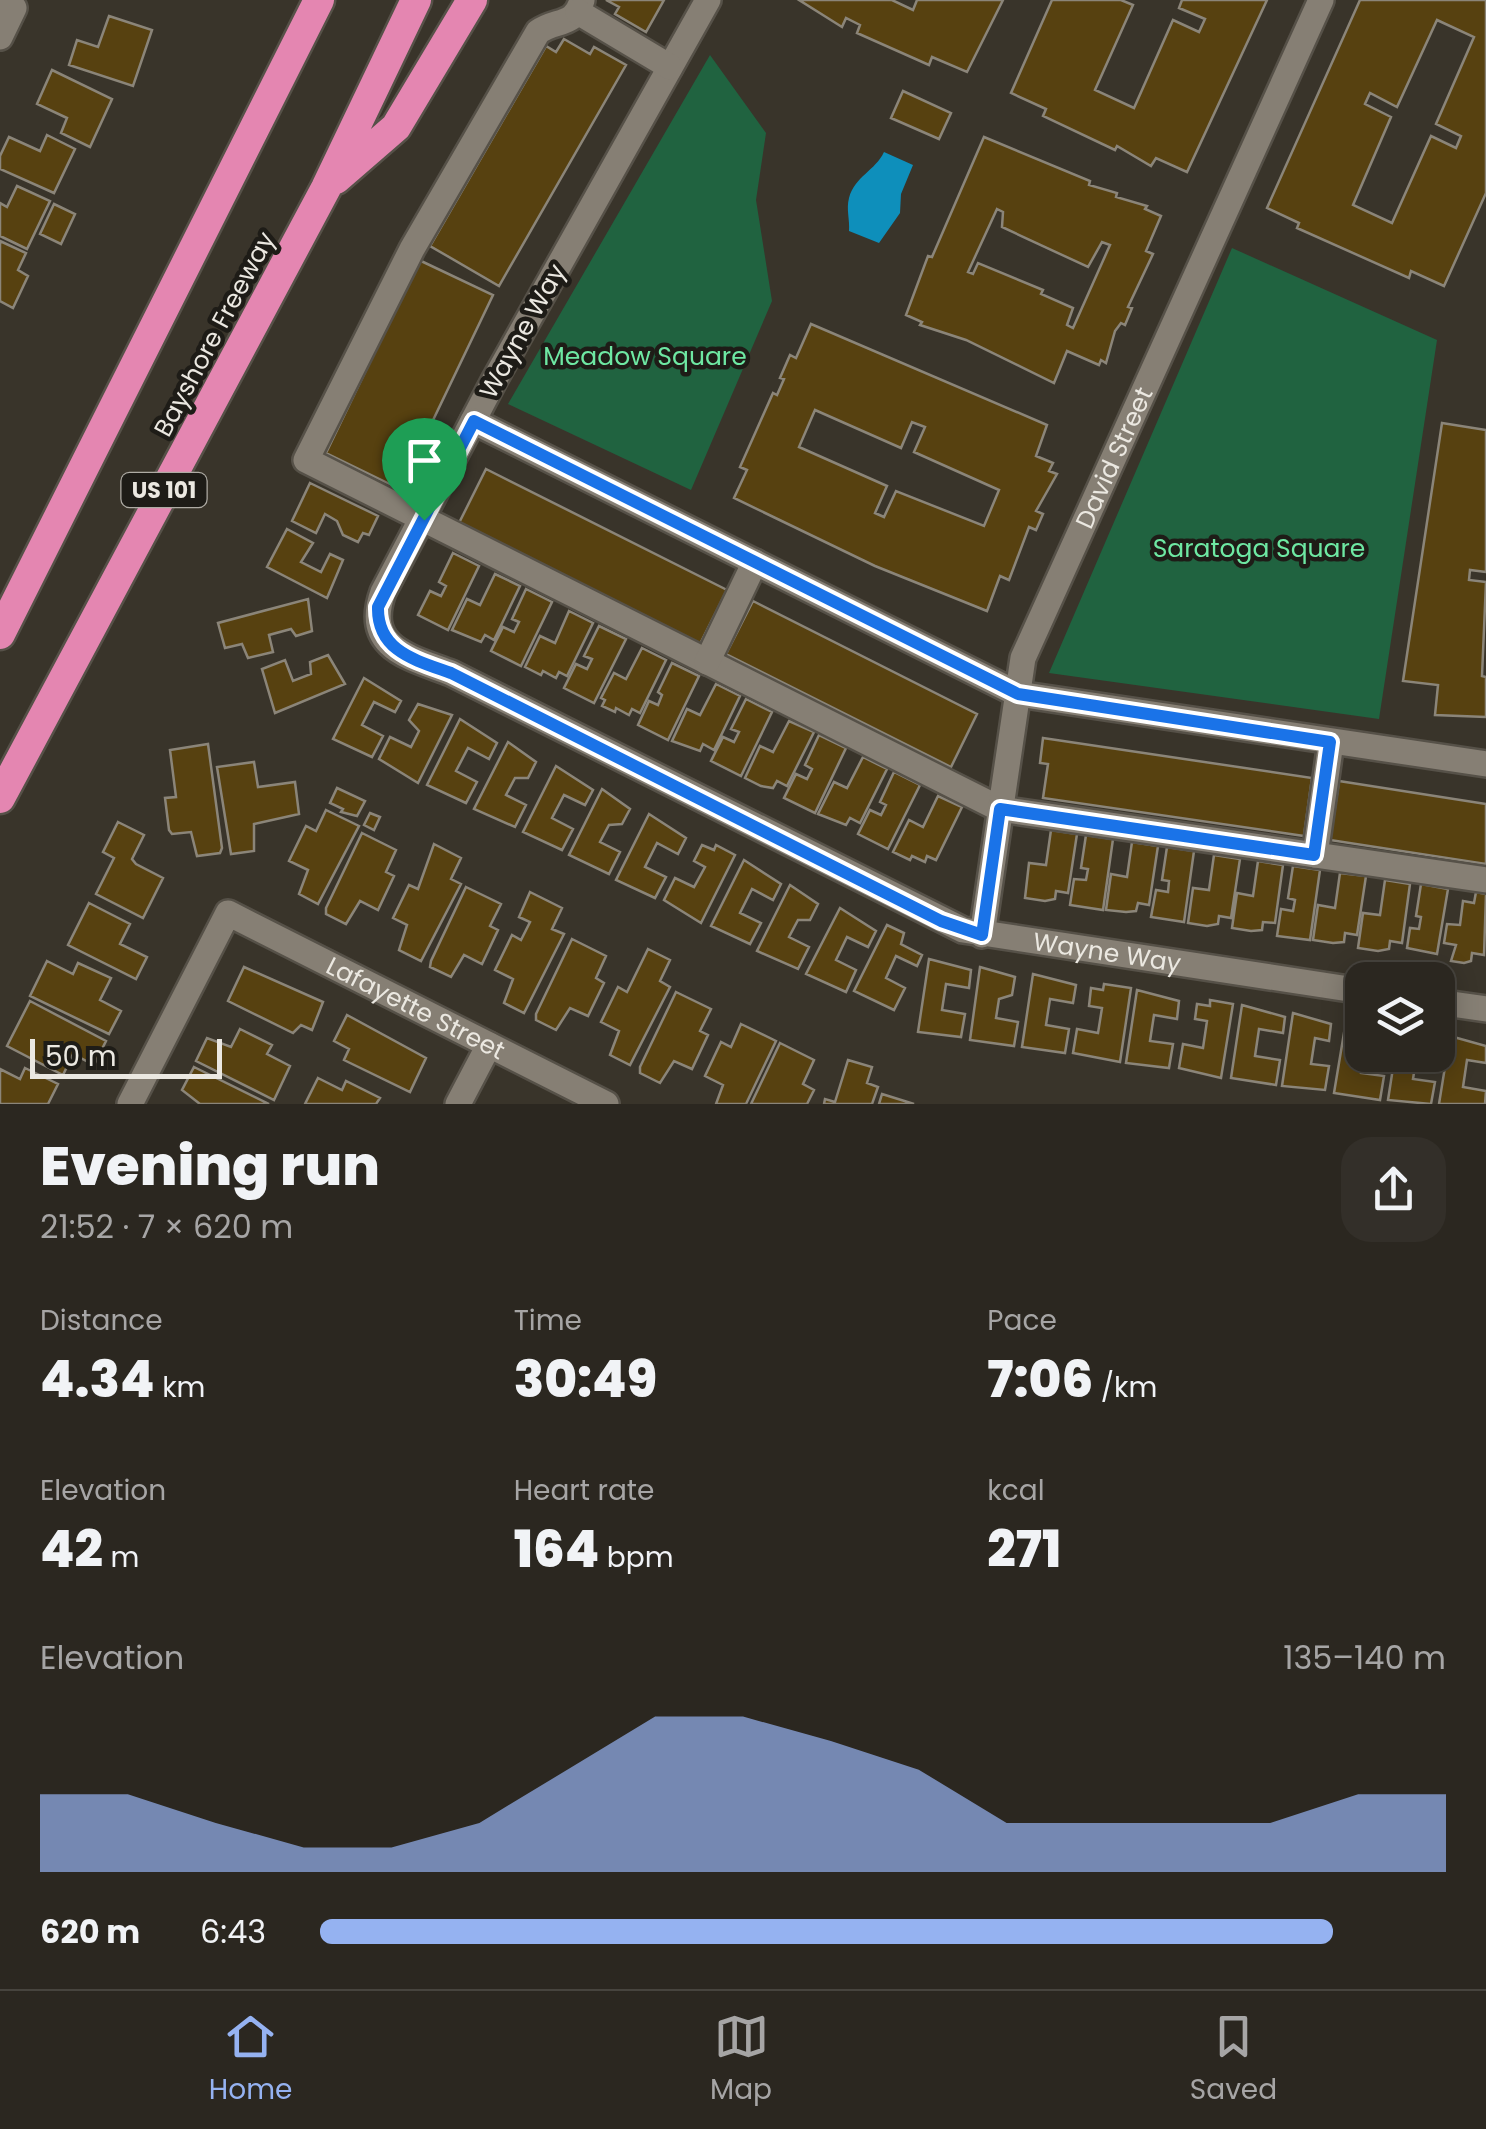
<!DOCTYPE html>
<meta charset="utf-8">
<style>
:root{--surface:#2b2720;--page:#332f29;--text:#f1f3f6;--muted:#a6a5a5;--line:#47443e;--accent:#95b2f1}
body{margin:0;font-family:Poppins,sans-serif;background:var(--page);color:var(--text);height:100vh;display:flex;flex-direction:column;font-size:38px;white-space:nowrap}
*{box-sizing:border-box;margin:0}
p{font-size:32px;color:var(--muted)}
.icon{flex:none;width:55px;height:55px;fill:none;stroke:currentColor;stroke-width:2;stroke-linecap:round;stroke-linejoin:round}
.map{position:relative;height:1104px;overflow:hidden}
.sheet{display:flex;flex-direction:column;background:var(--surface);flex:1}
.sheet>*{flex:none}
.tools{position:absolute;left:1345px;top:962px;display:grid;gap:20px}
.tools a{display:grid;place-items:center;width:110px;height:110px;border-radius:20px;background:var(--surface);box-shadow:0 5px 25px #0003,0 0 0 2px var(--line);font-size:50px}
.scale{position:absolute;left:30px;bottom:25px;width:192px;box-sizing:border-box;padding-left:10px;border:5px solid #ebe8e1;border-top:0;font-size:28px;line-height:35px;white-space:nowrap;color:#ebe8e1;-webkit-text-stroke:8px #1e1c17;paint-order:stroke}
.pin{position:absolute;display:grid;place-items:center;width:85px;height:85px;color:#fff;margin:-102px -42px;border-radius:50% 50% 50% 0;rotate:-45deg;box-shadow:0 0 10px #0007}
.pin .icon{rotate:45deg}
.round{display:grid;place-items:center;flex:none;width:105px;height:105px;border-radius:30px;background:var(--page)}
.overview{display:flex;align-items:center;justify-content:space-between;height:170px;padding:0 40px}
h1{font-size:55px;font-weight:800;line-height:75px}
.metrics{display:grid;grid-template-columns:repeat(3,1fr);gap:15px;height:170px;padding:10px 40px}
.metrics div{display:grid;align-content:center}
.metrics b{font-size:50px;font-weight:800}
.metrics small{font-size:28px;font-weight:400}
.metrics p{font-size:28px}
.chart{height:280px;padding:20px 40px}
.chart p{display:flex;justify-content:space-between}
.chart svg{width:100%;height:180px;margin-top:10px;fill:var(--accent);opacity:.7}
ul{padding:0 40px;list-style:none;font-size:32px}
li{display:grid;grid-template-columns:160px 120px 1fr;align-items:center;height:75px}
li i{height:25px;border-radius:12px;background:var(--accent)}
.dock{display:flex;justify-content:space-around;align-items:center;height:140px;border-top:2px solid var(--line);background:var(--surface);font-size:28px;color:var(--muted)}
.dock a{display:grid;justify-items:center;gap:5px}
.dock .selected{color:var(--accent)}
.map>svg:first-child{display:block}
.green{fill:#206340}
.water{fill:#0e8fbb}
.building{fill:#574110;stroke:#8b8579;stroke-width:2.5;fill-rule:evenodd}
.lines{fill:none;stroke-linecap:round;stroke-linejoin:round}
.minor-casing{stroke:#565148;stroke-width:30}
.highway-casing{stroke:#565148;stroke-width:35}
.minor{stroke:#867f74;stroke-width:25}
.highway{stroke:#e486b1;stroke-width:30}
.route-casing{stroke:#fff;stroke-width:20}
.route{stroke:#1a73e8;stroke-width:12}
.labels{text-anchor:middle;stroke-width:9;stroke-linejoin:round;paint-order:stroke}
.shield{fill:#1e1c17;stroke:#aeaba4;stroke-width:2.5}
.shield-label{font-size:22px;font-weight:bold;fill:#ebe8e1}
.street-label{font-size:25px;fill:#ebe8e1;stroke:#1e1c17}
.park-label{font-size:25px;fill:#6ee8a3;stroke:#1e1c17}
</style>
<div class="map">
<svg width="1486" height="1104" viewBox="0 0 1486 1104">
<rect width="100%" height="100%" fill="#39342a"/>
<path class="green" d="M710,55L766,133L756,200L772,301L691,490L508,404Z
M1232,248L1437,340L1379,719L1049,673Z"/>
<path class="water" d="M884,152L913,165L901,194L900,213L879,243L849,231C850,220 846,209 849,198C855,176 875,171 884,152Z"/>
<path class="building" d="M606,0H664L646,32L615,14L619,7Z
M799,0H892L913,10L917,0H1003L967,72L932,57L929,65L857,33L860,25L846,18L842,27Z
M1052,0H1121L1133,5L1095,90L1134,108L1173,20L1199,32L1205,19L1179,8L1182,0H1267L1187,172L1156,158L1151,166L1117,146L1115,150L1043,116L1046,109L1011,93Z
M1360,0H1486V193L1444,286L1411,271L1409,278L1297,228L1299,223L1267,208ZM1437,20L1474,37L1436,124L1461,136L1456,148L1431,136L1392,223L1353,205L1391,117L1365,104L1370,93L1397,107Z
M109,16L152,30L133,86L69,65L77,40L98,47Z
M564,39L590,54L594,47L626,65L499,286L430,246L546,46L556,52Z
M52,70L112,99L90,147L61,133L67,118L37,104Z
M903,91L951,113L939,139L891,118Z
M47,135L75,149L54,193L0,169V156L9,137L40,151Z
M984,137L1090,181L1089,185L1117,193L1116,197L1147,206L1145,209L1161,216L1146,251L1153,254L1128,307L1132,308L1125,325L1121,323L1115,331L1106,363L1101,360L1099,365L1067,351L1054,383L966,340L920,325L922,322L906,315L928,256L932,257ZM997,209L1003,212L1002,227L1088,267L1102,242L1110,245L1073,328L1067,325L1073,308L1041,294L1043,290L978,263L973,274L968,272Z
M17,186L50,201L27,249L0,236V203L7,207Z
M54,204L75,214L61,244L40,234Z
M0,241L26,253L18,270L28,276L13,308L0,301Z
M419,260L493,295L400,489L326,453Z
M811,324L1047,425L1036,456L1053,463L1049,471L1057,474L1036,511L1043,514L1036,530L1029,527L1009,580L1000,576L987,611L875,566L734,498L747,470L740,467L773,393L777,395L784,379L780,378L790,355L796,358ZM815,410L901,448L912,422L925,427L914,452L999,490L984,526L896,491L884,517L875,513L887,486L799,447Z
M1442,423L1486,430V572L1470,570L1469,580L1486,582L1482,676L1486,677V717L1435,715L1438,685L1403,681Z
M486,469L727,590L700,644L459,523Z
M310,483L378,516L369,535L363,533L358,542L343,535L337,521L325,514L316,533L292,521Z
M287,529L313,543L301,562L321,572L330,554L343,560L327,598L267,567Z
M453,553L479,566L448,630L418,615L430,591L441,596L446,586L439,582Z
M495,574L520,586L494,640L485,635L481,642L452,630L467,599L480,605Z
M526,589L552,602L521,666L491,651L503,627L514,632L519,622L512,619Z
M308,599L312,631L296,636L291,629L269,635L273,652L248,658L242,644L225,648L218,623Z
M753,601L977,714L951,767L726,654Z
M569,611L593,623L567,676L559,672L556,678L543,671L541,675L525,667L540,636L555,643Z
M599,626L626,639L594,703L564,688L576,664L587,669L592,659L584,656Z
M642,648L666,660L640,713L632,709L629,715L616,708L615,712L602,706L605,700L601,698L614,673L626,679Z
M328,655L345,684L275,713L262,669L285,660L293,681L311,674L310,662Z
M672,663L699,676L668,740L638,725L649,701L658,705L662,695L658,692Z
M364,678L401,701L395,712L374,702L362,725L383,736L372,757L333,739Z
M716,684L740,696L714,750L703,744L700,751L672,741L687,709L700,715Z
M746,699L772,712L741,776L711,761L723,737L734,742L739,732L731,729Z
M418,704L452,715L418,783L379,759L390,737L411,747L419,731L409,720Z
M460,719L497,743L489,759L468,748L456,771L477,782L466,803L427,785Z
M789,721L814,732L787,786L777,781L773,788L761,786L745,778L760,746L773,752Z
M819,735L846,748L815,813L784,798L796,774L807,779L812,769L805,765Z
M1043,738L1312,778L1304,836L1043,798L1048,764L1040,763Z
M508,742L536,762L528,778H515L506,795L526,805L515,827L474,809Z
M208,744L222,848L220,853L197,856L191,832L172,834L169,830L165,798L176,797L170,750Z
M863,757L887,769L860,823L850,818L846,825L818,814L834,782L847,788Z
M254,762L258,787L295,782L299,814L254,824V851L231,854L217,767Z
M556,766L593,790L585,805L564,795L552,818L573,829L562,850L523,832Z
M894,772L920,785L888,849L858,834L870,810L881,815L886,805L880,802Z
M1339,781L1486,804V864L1330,840Z
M337,788L365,801L357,816L341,812L343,809L330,803Z
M602,789L630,809L622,824L609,825L600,842L620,852L609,874L569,855Z
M938,796L962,807L936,860L927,856L925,862L912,856L910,860L893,852L909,820L923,827Z
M326,810L359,826L318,904L299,894L308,870L289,861L306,826L316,831Z
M370,813L380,817L374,830L364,825Z
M649,814L686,838L678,854L657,843L645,867L666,877L655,898L616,880Z
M118,822L144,835L132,859L136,864L163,878L143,918L96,894L114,858L103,852Z
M1051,830L1077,834L1068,893L1056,891L1055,899L1045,901L1025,898L1029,863L1046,865Z
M362,833L396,850L386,872L394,876L378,910L360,901L346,924L326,914V908Z
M1086,835L1113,839L1103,910L1070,905L1074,879L1086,880L1088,869L1081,868Z
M1132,842L1158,846L1149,905L1138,903L1136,911L1126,912L1106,910L1111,874L1127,877Z
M434,844L461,858L451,879L461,884L421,961L399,950L407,925L393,918L409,885L418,889Z
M702,845L714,850L716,845L735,855L701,923L664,900L675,878L694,887L705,867L694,861Z
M1167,847L1194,851L1184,922L1151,917L1156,890L1168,892L1169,881L1162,880Z
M1214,855L1240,859L1231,918L1219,916L1218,924L1207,926L1188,923L1193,888L1209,890Z
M744,860L781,884L773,900L752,889L740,913L761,923L750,944L711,926Z
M1258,861L1283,865L1275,923L1263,922L1262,930L1251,931L1232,928L1237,893L1253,896Z
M1293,866L1320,870L1310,940L1277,936L1281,909L1293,911L1295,900L1288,898Z
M1340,873L1366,876L1357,935L1345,933L1344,942L1333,943L1313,940L1318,905L1335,908Z
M1385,880L1410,884L1402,943L1390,941L1389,949L1378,951L1358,948L1363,913L1380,915Z
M1421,884L1448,889L1437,954L1407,948L1410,928L1419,929L1421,917L1416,916Z
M790,885L818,904L810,920H798L789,937L809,947L798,969L757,951Z
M466,887L501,904L490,926L498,930L482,964L464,955L451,977L430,967L431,961Z
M530,892L562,908L552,929L564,934L524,1013L504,1003L513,979L495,970L512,935L521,940L530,922L519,917Z
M1476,892L1486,894L1484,955L1472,953L1471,961L1464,963L1451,961L1456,945L1444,943L1447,924L1460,925L1463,901L1474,903Z
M89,903L130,924L120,944L147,957L136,979L68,945Z
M840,908L876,931L868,947L847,937L836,960L856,970L846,992L806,974Z
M887,925L904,933L901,944L922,955L917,966L896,956L886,978L905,988L894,1010L854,991Z
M572,939L606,956L596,978L604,983L588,1016L570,1008L556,1030L536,1020V1014Z
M648,949L670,960L660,981L670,987L630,1065L610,1055L619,1031L601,1022L618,987L627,992Z
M929,959L971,970L969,988L946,984L942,1010L965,1014L961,1037L918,1032Z
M47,961L73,974L78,963L111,978L100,1000L121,1011L109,1034L30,996Z
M244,967L323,1002L312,1030L301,1025L293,1033L228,1001Z
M980,967L1015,977L1012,995L999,999L996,1018L1018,1022L1014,1046L970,1040Z
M1033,974L1076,985L1073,1003L1050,999L1046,1025L1069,1029L1065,1053L1022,1047Z
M1104,984L1131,988L1120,1062L1073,1053L1077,1029L1098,1033L1102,1008L1089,1006L1091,988L1103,990Z
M1137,990L1179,1001L1177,1019L1154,1015L1150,1041L1173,1044L1169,1068L1126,1063Z
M676,992L711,1009L700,1031L708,1035L692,1069L674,1061L660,1083L640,1073V1067Z
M1210,1000L1233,1004L1221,1078L1179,1068L1183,1044L1203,1048L1207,1021L1195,1019L1197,1004L1210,1006Z
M30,1001L106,1041L94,1065L73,1054L63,1075L7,1046Z
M1242,1005L1285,1017L1283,1033L1259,1029L1255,1056L1280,1060L1276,1085L1231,1078Z
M1293,1013L1331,1024L1329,1041L1315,1038L1311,1064L1329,1066L1325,1090L1282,1086Z
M347,1015L426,1058L410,1092L344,1060L349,1049L334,1041Z
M1346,1021L1362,1023L1361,1073L1384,1076L1380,1100L1334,1093Z
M741,1024L776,1041L746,1104H716L723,1085L705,1076L721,1042L731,1047Z
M240,1029L272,1045L267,1054L290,1066L274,1100L196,1061L207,1038L231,1047Z
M1450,1036L1486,1046V1063L1467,1060L1463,1087L1486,1091L1485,1104H1439Z
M780,1043L814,1060L803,1084L814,1090L807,1104H751Z
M1395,1055H1428L1416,1060L1413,1079L1435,1082L1431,1104L1388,1100Z
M848,1060L872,1067L867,1083L878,1087L872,1104H824L825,1099L835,1102Z
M194,1067L269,1104H200L182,1090Z
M25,1068L58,1084L48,1104H0V1069L20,1079Z
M318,1078L342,1090L346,1081L380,1098L376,1104H305Z
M882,1094L914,1104H879Z"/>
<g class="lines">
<defs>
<g id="minor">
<path d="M582,0C575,27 556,19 538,32L412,249L306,460L1000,809L1486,880"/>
<path id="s1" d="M708,0L495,379L383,592C363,648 409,657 451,673L963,930L1362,991"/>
<path d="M0,1L14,8L0,37"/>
<path d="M578,12L670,67"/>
<path d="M473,421L1018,694L1486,764"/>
<path d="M707,662L755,562"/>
<path d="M1315,855L1331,742"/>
<path id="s2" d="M982,935L1023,658L1321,0"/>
<path d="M1438,1002L1486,1009"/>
<path id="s3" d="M130,1104L228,913L606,1104"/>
<path d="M458,1104L489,1045"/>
</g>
<path id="highway" d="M336,179L396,127L472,0
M0,634L319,0
M0,798L326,188L416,0"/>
</defs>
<use href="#minor" class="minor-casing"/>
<use href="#highway" class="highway-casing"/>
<use href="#minor" class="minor"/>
<use href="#highway" class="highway"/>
</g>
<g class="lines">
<defs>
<path id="route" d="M474,421L1018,694L1330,742L1314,855L1000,809L982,935L941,921L451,673C415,660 377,651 378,607Z"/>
</defs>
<use href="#route" class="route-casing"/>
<use href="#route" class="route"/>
</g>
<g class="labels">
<rect class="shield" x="121.5" y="473" width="85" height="34" rx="8"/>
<g class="shield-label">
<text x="164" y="498">US 101</text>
</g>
<g class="street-label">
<text transform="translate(522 331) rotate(-61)" y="9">Wayne Way</text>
<text transform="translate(214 334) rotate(-62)" y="9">Bayshore Freeway</text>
<text dy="9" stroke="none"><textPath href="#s2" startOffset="500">David Street</textPath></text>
<text dy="9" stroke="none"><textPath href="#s1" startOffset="1518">Wayne Way</textPath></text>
<text dy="9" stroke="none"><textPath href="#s3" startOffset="425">Lafayette Street</textPath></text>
</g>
<g class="park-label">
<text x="645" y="365">Meadow Square</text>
<text x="1259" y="557">Saratoga Square</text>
</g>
</g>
</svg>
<div class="tools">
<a><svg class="icon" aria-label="layers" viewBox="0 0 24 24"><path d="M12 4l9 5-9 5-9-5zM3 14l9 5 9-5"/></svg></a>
</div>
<div class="scale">50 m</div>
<div class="pin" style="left:424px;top:520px;background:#1e9e55"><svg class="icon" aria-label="arrive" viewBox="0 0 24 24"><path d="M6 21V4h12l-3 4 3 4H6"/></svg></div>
</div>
<section class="sheet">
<div class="overview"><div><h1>Evening run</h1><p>21:52 · 7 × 620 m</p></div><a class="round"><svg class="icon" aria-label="share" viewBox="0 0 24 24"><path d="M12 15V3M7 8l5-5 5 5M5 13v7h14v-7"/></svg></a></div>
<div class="metrics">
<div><p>Distance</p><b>4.34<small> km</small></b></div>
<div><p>Time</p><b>30:49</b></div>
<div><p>Pace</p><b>7:06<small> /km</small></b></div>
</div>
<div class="metrics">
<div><p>Elevation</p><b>42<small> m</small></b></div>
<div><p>Heart rate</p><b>164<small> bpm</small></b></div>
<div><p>kcal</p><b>271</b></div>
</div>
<div class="chart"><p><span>Elevation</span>135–140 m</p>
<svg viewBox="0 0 160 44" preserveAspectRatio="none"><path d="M0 44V25L10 25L20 32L30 38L40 38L50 32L60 19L70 6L80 6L90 12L100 19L110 32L120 32L130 32L140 32L150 25L160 25V44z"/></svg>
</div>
<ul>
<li><b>620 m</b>6:43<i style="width:90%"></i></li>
</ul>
</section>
<nav class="dock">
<a class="selected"><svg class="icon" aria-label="home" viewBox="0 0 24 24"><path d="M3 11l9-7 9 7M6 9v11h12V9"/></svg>Home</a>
<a><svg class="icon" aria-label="map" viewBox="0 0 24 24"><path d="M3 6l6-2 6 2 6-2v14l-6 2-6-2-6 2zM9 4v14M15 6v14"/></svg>Map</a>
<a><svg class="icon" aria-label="saved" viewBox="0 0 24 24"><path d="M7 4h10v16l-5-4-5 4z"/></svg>Saved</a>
</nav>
